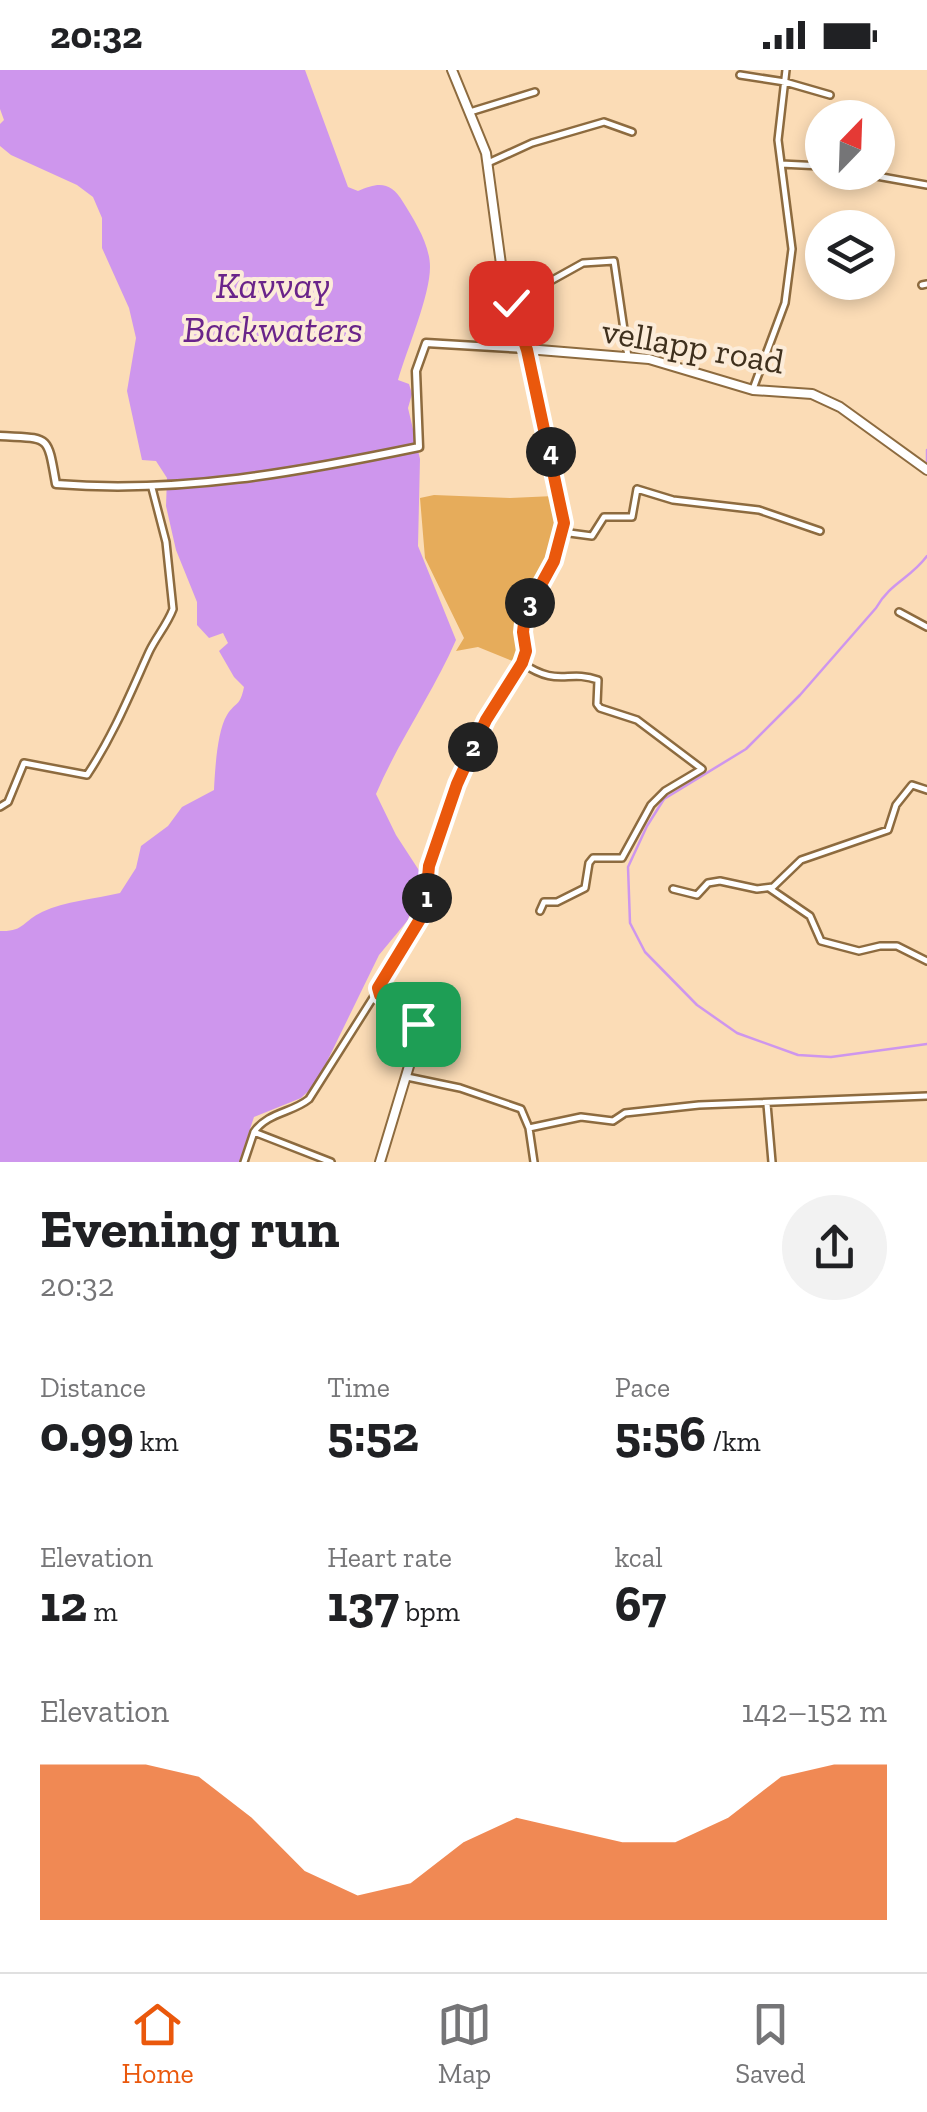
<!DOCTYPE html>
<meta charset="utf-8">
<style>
:root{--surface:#fff;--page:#f2f2f2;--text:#202124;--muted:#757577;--line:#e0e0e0;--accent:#ea580c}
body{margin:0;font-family:"Zilla Slab",serif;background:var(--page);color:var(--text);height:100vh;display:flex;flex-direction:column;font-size:38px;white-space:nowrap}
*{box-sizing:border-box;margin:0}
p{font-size:32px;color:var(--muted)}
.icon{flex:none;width:55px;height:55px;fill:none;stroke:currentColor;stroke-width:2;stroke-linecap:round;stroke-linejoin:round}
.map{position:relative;height:1092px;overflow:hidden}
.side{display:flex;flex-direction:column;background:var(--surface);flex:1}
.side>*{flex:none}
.needle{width:65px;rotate:23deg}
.tools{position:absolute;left:805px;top:30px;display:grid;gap:20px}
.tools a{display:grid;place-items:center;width:90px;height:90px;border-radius:50%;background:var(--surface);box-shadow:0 5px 15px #0003;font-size:50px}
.pin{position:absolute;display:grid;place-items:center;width:85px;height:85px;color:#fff;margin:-42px;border-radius:20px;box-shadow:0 5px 15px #0006}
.km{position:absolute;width:50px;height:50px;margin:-25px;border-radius:50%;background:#222;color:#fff;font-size:28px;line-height:50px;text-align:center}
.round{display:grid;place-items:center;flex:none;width:105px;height:105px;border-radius:52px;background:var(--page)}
.head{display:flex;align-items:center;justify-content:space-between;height:170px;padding:0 40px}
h1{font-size:55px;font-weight:700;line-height:75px}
.stats{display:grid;grid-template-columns:repeat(3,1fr);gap:15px;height:170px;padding:10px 40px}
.stats div{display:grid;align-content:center}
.stats b{font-size:50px;font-weight:700}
.stats small{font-size:28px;font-weight:400}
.stats p{font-size:28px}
.chart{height:280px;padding:20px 40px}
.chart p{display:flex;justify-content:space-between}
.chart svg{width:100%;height:180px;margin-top:10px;fill:var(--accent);opacity:.7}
.status{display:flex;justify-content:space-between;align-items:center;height:70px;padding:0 50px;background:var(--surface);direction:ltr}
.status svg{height:28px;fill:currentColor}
.menu{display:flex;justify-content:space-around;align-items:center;height:140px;border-top:2px solid var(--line);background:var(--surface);font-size:28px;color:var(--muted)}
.menu a{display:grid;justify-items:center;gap:5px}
.menu .active{color:var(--accent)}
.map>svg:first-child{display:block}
.green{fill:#e6ac5b}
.water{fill:#ce96ed}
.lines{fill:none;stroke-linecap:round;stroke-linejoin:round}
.stream{stroke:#ce96ed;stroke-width:2.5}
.minor-casing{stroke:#8d6b3f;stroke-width:10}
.tertiary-casing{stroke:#8d6b3f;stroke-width:11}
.secondary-casing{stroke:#8d6b3f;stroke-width:12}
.minor{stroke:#fff;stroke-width:5}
.tertiary{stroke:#fff;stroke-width:6}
.secondary{stroke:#fff;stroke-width:8}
.route-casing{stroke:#fff;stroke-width:20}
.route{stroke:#ea580c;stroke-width:12}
.labels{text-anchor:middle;stroke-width:8;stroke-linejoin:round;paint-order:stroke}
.street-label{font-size:35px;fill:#3f301d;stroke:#fcecd9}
.water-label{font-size:38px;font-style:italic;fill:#6a248a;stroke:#fcecd9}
</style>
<div class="status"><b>20:32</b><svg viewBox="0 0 49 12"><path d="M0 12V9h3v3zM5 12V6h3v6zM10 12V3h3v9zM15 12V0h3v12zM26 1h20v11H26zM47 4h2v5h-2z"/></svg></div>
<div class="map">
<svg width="927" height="1092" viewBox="0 0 927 1092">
<rect width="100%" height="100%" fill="#fbdcb6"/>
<path class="green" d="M434,425L510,428L554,426C569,479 533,501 522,546C518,561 522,579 520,594L478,577L456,581L464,568L425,488L420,428Z"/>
<path class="water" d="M0,0H305L348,117L358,121C378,112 391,111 403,132C414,150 430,174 430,197C430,226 407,279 398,310L409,314L412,324L408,338L420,389L418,476L456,570C433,623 399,670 376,724L396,765L422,805L408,850L379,885L316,1014L301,1028L254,1047L239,1092H0V861C24,862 23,851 42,842C65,831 95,829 120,823L136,798L141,776L168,756L182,737L214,720C215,701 217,661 227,645C236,631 240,637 244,617L234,607L219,581L228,573L223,563L209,568L197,555V532L176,480L166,436L167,408L156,391L142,390L127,321L136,268L129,238L102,178V148L93,127L77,115L11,85L0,76V54L4,50L0,39Z"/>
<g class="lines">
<path class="stream" d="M927,391V380
M927,486C911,508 890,513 876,538L800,625L746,679L664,729L647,756L628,797L630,853L645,882L697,935L737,963L798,985L831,987L927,974"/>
<defs>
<path id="minor" d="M740,5L785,12L830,25
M470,42L535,22
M488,93L532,73L604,52L632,62
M781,94L822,96
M854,102L927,115
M922,215L927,214
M511,233L583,193L614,191L628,287
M753,319L785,233L792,179L778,70L786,0
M562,462L592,466L604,447H632L637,419L673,430L759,440L820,461
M899,542L927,557
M522,593C559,618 567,599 598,610L597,634L600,638L637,650L702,699L665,721L651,735L622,788H593L589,793L585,818L557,832H544L540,841
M0,737L8,732L24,693L87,705C113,666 130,624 149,582C156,567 167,555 173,539L166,472L152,418
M769,818L810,846L821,871L859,881L880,876H897L927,891
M673,819L697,825L708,813L720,811L757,819L773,817L801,790L888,760L896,735L912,715L927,720
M407,1007L460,1018L521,1039L529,1058L581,1047L613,1051L625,1043L699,1035L927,1026
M767,1034L772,1092
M529,1058L534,1092
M254,1062C268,1042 292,1043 309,1029L378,920
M244,1092L254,1062L331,1092"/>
<path id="tertiary" d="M0,366C50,369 47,363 56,414C180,424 298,402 419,377L416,301L426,273L527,279"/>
<path id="secondary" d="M527,279L649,289L753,320L812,324L840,337L927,400
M380,1092L419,963L414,948C402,939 381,933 378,918L425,841L429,796L457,715L486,650L522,593L525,544L554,491L565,453L527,279L503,209L486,83L452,0"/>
</defs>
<use href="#minor" class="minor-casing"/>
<use href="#tertiary" class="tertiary-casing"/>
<use href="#secondary" class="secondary-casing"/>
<use href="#minor" class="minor"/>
<use href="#tertiary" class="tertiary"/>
<use href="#secondary" class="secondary"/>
</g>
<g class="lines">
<defs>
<path id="route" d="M418,954L412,946L380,925L378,918L425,841L429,796L457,714L486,650L522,593L526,581L523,562L525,544L554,491L564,453L527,280L511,233"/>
</defs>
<use href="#route" class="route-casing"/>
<use href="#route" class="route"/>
</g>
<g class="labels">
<g class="street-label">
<text transform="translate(693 276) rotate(10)" y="12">vellapp road</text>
</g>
<g class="water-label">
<text x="273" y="228">Kavvay<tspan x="273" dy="44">Backwaters</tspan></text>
</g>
</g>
</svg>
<div class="tools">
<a><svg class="needle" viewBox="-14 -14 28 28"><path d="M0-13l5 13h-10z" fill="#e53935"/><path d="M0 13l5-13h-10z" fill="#757577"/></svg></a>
<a><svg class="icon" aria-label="layers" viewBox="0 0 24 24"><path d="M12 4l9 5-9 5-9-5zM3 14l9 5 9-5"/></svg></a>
</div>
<div class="pin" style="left:418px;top:954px;background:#1e9e55"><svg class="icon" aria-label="arrive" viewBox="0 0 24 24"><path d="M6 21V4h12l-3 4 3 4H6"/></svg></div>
<div class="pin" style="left:511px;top:233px;background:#d93025"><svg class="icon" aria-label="check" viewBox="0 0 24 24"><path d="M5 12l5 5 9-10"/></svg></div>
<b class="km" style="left:427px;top:828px">1</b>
<b class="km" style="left:473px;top:677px">2</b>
<b class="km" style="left:530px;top:533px">3</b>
<b class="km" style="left:551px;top:382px">4</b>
</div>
<section class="side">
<div class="head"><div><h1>Evening run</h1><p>20:32</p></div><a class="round"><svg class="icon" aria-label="share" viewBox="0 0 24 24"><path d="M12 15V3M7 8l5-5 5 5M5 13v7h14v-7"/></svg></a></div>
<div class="stats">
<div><p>Distance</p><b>0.99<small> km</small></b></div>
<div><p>Time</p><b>5:52</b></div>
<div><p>Pace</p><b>5:56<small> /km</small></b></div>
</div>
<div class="stats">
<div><p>Elevation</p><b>12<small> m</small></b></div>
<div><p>Heart rate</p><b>137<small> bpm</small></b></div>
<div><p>kcal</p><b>67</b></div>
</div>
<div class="chart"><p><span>Elevation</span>142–152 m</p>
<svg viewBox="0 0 160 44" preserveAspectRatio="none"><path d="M0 44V6L10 6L20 6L30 9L40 19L50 32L60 38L70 35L80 25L90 19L100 22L110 25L120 25L130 19L140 9L150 6L160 6V44z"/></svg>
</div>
</section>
<nav class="menu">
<a class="active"><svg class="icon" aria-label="home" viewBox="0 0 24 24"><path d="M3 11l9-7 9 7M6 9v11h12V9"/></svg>Home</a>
<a><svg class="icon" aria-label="map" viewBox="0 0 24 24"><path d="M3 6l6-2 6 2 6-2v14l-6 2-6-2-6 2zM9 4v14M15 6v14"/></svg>Map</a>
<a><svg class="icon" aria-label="saved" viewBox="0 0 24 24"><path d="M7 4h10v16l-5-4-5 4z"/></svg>Saved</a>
</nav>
